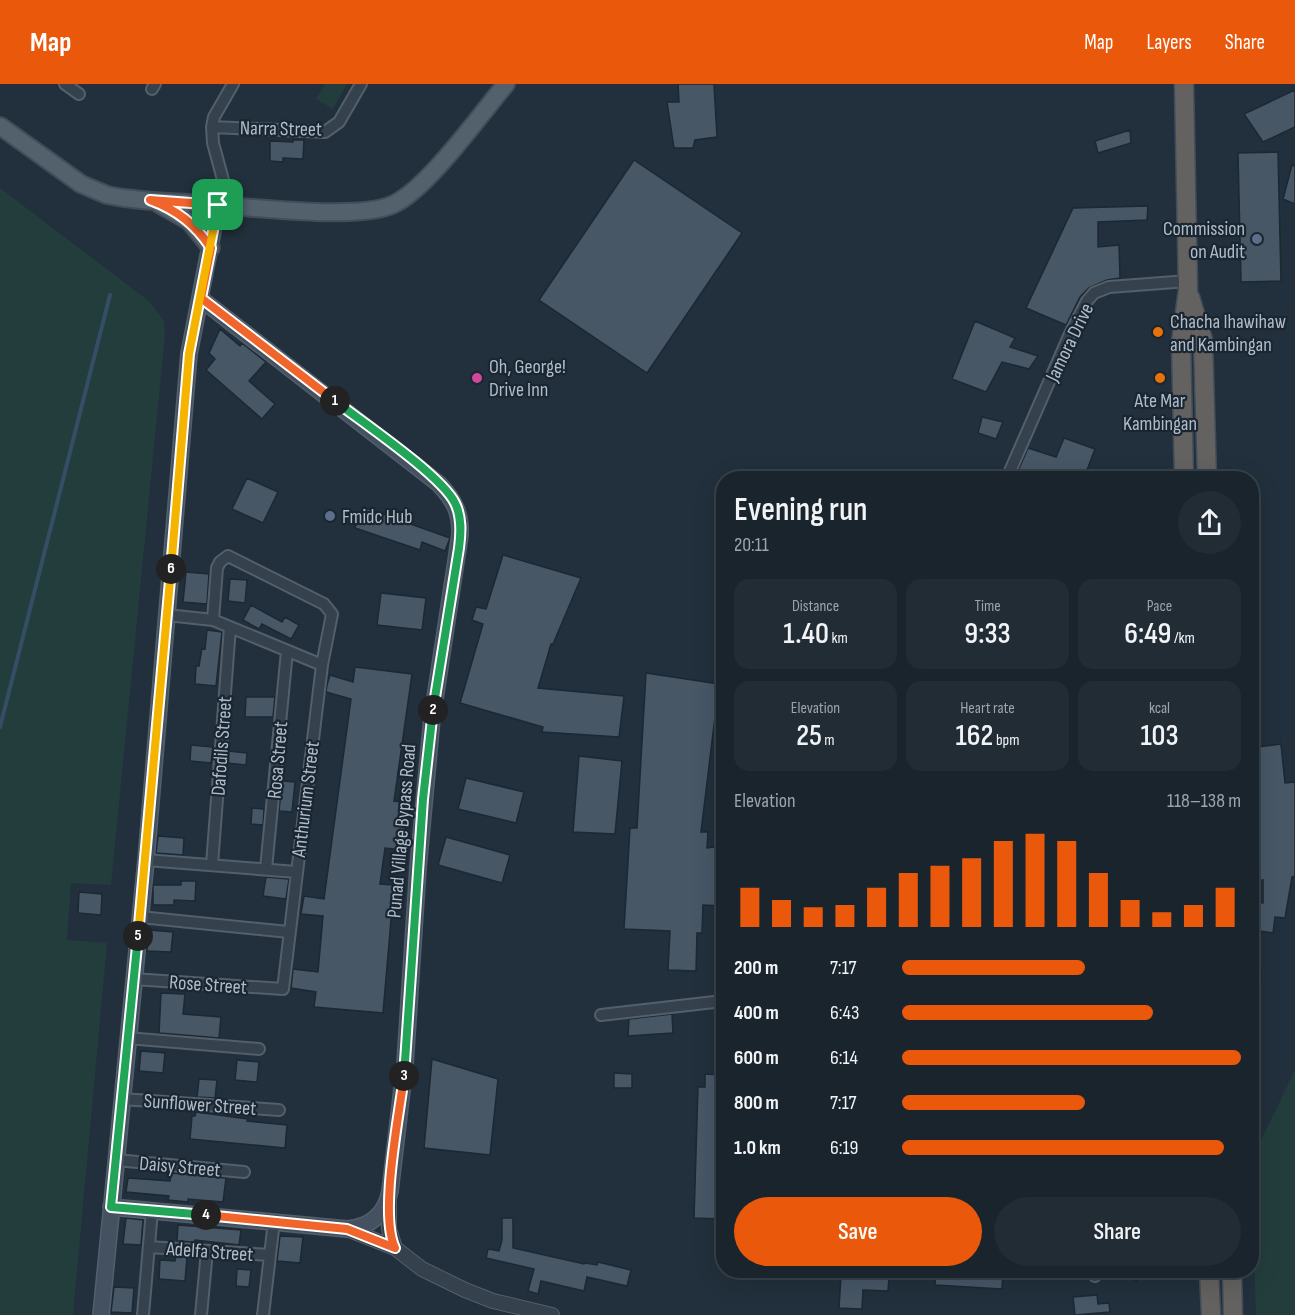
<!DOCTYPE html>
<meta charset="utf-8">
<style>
:root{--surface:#19242d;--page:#222c35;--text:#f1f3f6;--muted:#9fa4aa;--line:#374149;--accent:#ea580c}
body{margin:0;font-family:"Sofia Sans Condensed",sans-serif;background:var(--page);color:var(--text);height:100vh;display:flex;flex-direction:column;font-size:22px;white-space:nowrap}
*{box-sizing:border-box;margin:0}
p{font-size:20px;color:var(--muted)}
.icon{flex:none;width:33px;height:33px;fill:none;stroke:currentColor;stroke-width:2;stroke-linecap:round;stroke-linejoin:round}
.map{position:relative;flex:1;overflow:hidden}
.panel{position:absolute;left:716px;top:387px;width:543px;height:807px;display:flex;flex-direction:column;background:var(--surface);border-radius:24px;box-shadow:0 6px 24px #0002,0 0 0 2px var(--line)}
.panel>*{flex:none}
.pin{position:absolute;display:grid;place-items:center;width:51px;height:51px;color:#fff;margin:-26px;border-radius:12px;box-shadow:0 3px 9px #0006}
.km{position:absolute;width:30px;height:30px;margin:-15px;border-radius:50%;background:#222;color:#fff;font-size:16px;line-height:30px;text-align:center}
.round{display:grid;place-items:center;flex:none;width:63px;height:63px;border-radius:32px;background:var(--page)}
.overview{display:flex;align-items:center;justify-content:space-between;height:102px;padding:0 18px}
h1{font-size:33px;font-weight:600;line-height:45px}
.metrics{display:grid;grid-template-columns:repeat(3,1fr);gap:9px;height:102px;padding:6px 18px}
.metrics div{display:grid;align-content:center;border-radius:15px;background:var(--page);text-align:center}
.metrics b{font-size:30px;font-weight:600}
.metrics small{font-size:16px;font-weight:400}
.metrics p{font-size:16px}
.chart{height:168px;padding:12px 18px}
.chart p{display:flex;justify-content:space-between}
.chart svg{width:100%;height:108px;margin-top:6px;stroke:var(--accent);stroke-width:6}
.cta{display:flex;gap:12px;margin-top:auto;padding:12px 18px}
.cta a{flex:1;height:69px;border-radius:36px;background:var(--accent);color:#fff;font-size:24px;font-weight:600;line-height:69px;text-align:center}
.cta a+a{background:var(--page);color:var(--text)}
ul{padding:0 18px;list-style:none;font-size:20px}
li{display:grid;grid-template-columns:96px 72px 1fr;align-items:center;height:45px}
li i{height:15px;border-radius:8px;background:var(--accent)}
header{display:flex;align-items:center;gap:36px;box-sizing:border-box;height:84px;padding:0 30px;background:var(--accent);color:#fff}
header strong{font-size:28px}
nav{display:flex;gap:33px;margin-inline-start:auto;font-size:21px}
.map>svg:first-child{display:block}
.green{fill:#233d3d}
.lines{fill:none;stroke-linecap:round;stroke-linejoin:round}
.stream{stroke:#344e65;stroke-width:4}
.building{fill:#475766;stroke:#1c2833;stroke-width:1.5}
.minor-casing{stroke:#535f6a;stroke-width:14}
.tertiary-casing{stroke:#535f6a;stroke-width:16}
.secondary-casing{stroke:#535f6a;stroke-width:18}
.primary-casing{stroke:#414d58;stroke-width:20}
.trunk-casing{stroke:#404c57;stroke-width:21}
.minor{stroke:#35414c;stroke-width:10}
.tertiary{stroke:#35414c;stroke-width:14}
.secondary{stroke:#435160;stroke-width:15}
.primary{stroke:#53616d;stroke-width:16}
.trunk{stroke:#636260;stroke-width:18}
.split-1-casing{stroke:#fff;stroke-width:12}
.split-2-casing{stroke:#fff;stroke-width:12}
.split-3-casing{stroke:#fff;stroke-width:12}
.split-4-casing{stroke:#fff;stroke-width:12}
.split-5-casing{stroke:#fff;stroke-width:12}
.split-6-casing{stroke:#fff;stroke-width:12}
.split-7-casing{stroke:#fff;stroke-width:12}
.split-1{stroke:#f0652b;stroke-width:8}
.split-2{stroke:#22a559;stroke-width:8}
.split-3{stroke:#22a559;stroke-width:8}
.split-4{stroke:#f0652b;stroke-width:8}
.split-5{stroke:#22a559;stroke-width:8}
.split-6{stroke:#f5b400;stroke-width:8}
.split-7{stroke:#f5b400;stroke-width:8}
.service-dot{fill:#5c6f8a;stroke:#1a2631;stroke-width:2}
.food-dot{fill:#e8710a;stroke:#1a2631;stroke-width:2}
.hotel-dot{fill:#d1479c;stroke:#1a2631;stroke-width:2}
.labels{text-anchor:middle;stroke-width:4.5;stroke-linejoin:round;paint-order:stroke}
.street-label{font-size:20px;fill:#b0bcc8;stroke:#1a2631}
.poi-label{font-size:20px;fill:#b0bcc8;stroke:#1a2631;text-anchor:start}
</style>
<header>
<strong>Map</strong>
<nav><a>Map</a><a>Layers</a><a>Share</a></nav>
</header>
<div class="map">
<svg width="1295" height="1231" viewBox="0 0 1295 1231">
<rect width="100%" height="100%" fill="#21303c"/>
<path class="green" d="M325,0H347L333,25L316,15Z
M0,104L150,218L164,237L165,251L111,801L71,799L67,856L107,859L73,1231H0Z
M1295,986V1231H1256L1251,1077Z"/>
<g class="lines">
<path class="stream" d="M0,643L110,211"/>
</g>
<path class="building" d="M678,0H714L717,53L695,56L693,64H674L667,18H679Z
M1295,6V43L1263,58L1244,30Z
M1130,46L1131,59L1098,69L1095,57Z
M293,56H304L303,75L283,74V78L270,77V57L293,58Z
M1278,68L1281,197L1241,198L1238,69Z
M634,76L742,149L647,289L539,216Z
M1292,81L1295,82V120L1283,115Z
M1148,122L1147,136L1098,138V163L1119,161L1120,194L1107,196L1089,204L1080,213L1066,241L1026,224L1073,124Z
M975,237L1015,254L1010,263L1038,272L1029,285L1002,278L986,308L952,295Z
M220,245L240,262L242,259L266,278L249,297L275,320L262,335L206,286L215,275L209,269Z
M982,333L1003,338L996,355L978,349Z
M1064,354L1095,365L1084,394H1067L1050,388L1048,394H1015L1028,364L1056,373Z
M247,394L278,408L263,439L232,425Z
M363,423L450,454L445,467L422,458L420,466L355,444Z
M503,471L581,494L553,560H551L538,604L624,612L619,653L542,648L543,643L460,619L483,540L472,536L476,523L486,525Z
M186,488L209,490L207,520L183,518Z
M230,495L247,496L245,519L228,517Z
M381,509L426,514L422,546L377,541Z
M251,521L282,538L285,533L299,541L291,555L262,540L259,545L243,536Z
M207,546L222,548L216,602L195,600L196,582H199L202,564L205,565Z
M355,583L412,590L394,717L409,719L402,766L385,764L380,800L394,801L383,929L314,923L316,908L291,904L293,885L318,888L323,832L301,830L304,812L324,815L351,615L326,608L327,601L330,591L353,598Z
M646,589L719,600L701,748H708L707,764L723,762V822L703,821L702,849H697L696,887L668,886L670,847L624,845L630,744H637Z
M246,613H275L273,633H245Z
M1281,660L1285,699L1295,698V792L1292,793L1285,834L1275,833L1273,849L1251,846V818L1263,819V796L1251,798V689L1260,688L1257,663Z
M191,661L213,663L211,679L190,677Z
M228,667L247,669L246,681L227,679Z
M579,672L622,677L615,750L573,748Z
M466,694L524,708L516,739L458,725Z
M282,697L295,698L292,728L279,727Z
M252,724L264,725L263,741L251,740Z
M158,752L184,754L183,771L156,769Z
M446,753L510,771L502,799L438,781Z
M266,793L289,795L286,815L263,812Z
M181,797H196L195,817L174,816V821H153V801H181Z
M79,808L102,810L101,831L78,829Z
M149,846L173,848L171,868L147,867Z
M1251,885H1261L1260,903H1251Z
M161,909L185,910L183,930L221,933L219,954L159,949Z
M672,930L673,949L628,952L629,935Z
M141,967L165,969L163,989L139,987Z
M432,975L498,995L490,1071L424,1064Z
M237,976L259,978L257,998L235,996Z
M614,989L632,990V1004H614Z
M705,990L723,991V1135L694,1134L698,1003H705Z
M199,995L217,996L215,1014L197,1013Z
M196,1028L248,1035L247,1037L287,1041L285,1064L190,1055L192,1032H195Z
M171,1089L226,1094L223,1118L188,1115V1118L168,1116L169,1112L126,1108L128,1094L170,1097Z
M126,1134L143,1136L141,1161L123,1160Z
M502,1134H513V1164L584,1180L585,1179L597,1181L598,1178L631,1186L627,1202L587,1193L584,1207L541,1197L538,1210L528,1207L534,1185L486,1174L488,1165L499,1167L502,1156Z
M178,1141L241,1146L239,1161L195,1156L194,1158L177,1157Z
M280,1152L303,1153L300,1179L277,1177Z
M176,1172L187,1173L185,1197L159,1195L160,1176L175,1177Z
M237,1185L251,1186L249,1203L236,1202Z
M849,1186H861L860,1192L889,1193L888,1207L863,1206L862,1225L839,1224L841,1192H849Z
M936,1186H1003L1002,1205L935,1201Z
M1113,1186H1142L1137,1197Z
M114,1203L134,1204L132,1229L111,1228Z
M1097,1211L1098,1220L1109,1219L1110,1228L1075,1231L1073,1213Z"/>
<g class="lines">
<defs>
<path id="minor" d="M65,0L79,10
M152,5L155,0
M212,43L325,48L339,38L361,0
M218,121L223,96L213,59L212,43L214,33L233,0
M1007,394L1069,252L1087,217L1094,209L1109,203L1188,197
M167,531L213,536L322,581
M146,776L296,788
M212,781L230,543
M266,785L287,567
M140,833L289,848
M133,895L283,905L322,581L332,530L324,520L228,472L220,478L217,484L213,536
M601,931L723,917
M127,954L259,965
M122,1015L279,1026
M116,1076L244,1088
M149,1163L270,1171
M1095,1192L1098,1186
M143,1231L152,1126
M201,1231L207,1167
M263,1231L274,1137"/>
<path id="tertiary" d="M389,1115V1145L395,1164
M347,1145L395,1164L422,1185L465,1206L493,1217L552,1231"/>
<path id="secondary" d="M111,1123L347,1145C370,1143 386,1130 390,1107L405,980L418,784L432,634L460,451C461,429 454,416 439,400L201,215
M101,1231L146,776L189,270L218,121"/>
<path id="primary" d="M0,42L81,100L107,111C140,118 174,118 207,120C249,123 360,137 394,120C428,104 480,31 506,0
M159,120L189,137L211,164"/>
<path id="trunk" d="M1184,0L1188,206L1181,258L1184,394
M1190,213L1203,256L1207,394
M1209,1186L1211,1231
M1232,1186L1233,1231"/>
</defs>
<use href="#minor" class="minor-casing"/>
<use href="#tertiary" class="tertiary-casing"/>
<use href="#secondary" class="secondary-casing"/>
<use href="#primary" class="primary-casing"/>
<use href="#trunk" class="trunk-casing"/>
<use href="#minor" class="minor"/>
<use href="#tertiary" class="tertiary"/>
<use href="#secondary" class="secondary"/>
<use href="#primary" class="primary"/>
<use href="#trunk" class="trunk"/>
</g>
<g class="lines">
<defs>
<path id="split-1" d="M218,121L150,116C177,126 195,140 211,164L201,214L335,317"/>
<path id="split-2" d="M335,317C362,338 441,391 455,419C462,433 461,449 459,464L433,626"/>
<path id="split-3" d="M404,992L423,715L433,626"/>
<path id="split-4" d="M206,1131L347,1145L395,1164C379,1130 399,1033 404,992"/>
<path id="split-5" d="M138,852L111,1123L206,1131"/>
<path id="split-6" d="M138,852L171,485"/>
<path id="split-7" d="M171,485L189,270L218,121"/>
</defs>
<use href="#split-1" class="split-1-casing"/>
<use href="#split-2" class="split-2-casing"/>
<use href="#split-3" class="split-3-casing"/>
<use href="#split-4" class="split-4-casing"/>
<use href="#split-5" class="split-5-casing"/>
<use href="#split-6" class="split-6-casing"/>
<use href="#split-7" class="split-7-casing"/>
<use href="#split-1" class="split-1"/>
<use href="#split-2" class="split-2"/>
<use href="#split-3" class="split-3"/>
<use href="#split-4" class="split-4"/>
<use href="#split-5" class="split-5"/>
<use href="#split-6" class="split-6"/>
<use href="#split-7" class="split-7"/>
</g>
<g class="service-dot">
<circle cx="1257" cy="155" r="6"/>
<circle cx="330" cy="432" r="6"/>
</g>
<g class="food-dot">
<circle cx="1158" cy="248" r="6"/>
<circle cx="1160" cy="294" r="6"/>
</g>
<circle class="hotel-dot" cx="477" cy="294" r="6"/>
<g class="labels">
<g class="street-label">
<text transform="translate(281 44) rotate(1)" y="7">Narra Street</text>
<text transform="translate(1069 258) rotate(-64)" y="7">Jamora Drive</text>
<text transform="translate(221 662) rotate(-86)" y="7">Dafodils Street</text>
<text transform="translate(277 676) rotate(-85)" y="7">Rosa Street</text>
<text transform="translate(305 715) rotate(-83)" y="7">Anthurium Street</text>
<text transform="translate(401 747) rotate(-85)" y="7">Punad Village Bypass Road</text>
<text transform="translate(208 900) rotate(4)" y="7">Rose Street</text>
<text transform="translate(200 1020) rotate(4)" y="7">Sunflower Street</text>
<text transform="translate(180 1082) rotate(5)" y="7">Daisy Street</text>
<text transform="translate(210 1167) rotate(4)" y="7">Adelfa Street</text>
</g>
<g class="poi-label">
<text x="1245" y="151" text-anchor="end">Commission<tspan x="1245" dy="23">on Audit</tspan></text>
<text x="1170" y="244">Chacha Ihawihaw<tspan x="1170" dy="23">and Kambingan</tspan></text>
<text x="489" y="289">Oh, George!<tspan x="489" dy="23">Drive Inn</tspan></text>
<text x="1160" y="323" text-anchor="middle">Ate Mar<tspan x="1160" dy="23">Kambingan</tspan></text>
<text x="342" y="439">Fmidc Hub</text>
</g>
</g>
</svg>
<div class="pin" style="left:218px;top:121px;background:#1e9e55"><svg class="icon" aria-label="arrive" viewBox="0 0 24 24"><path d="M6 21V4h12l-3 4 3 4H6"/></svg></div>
<b class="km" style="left:335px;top:317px">1</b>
<b class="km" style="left:433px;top:626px">2</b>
<b class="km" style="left:404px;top:992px">3</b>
<b class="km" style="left:206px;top:1131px">4</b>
<b class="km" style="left:138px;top:852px">5</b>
<b class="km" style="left:171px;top:485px">6</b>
<section class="panel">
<div class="overview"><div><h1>Evening run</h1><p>20:11</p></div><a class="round"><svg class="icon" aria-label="share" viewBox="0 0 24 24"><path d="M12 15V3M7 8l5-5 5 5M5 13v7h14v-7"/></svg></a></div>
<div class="metrics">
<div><p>Distance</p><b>1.40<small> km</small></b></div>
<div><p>Time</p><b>9:33</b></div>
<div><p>Pace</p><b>6:49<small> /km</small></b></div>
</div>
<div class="metrics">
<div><p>Elevation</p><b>25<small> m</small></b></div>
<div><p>Heart rate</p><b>162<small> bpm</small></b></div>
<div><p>kcal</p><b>103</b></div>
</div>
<div class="chart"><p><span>Elevation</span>118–138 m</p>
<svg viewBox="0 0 160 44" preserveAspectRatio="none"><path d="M5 44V28M15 44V33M25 44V36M35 44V35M45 44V28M55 44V22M65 44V19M75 44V16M85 44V9M95 44V6M105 44V9M115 44V22M125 44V33M135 44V38M145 44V35M155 44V28"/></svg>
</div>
<ul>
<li><b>200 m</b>7:17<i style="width:54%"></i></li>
<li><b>400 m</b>6:43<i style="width:74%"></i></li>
<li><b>600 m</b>6:14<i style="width:100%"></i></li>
<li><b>800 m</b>7:17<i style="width:54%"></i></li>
<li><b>1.0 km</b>6:19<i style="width:95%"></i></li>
</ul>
<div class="cta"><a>Save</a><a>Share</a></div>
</section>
</div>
